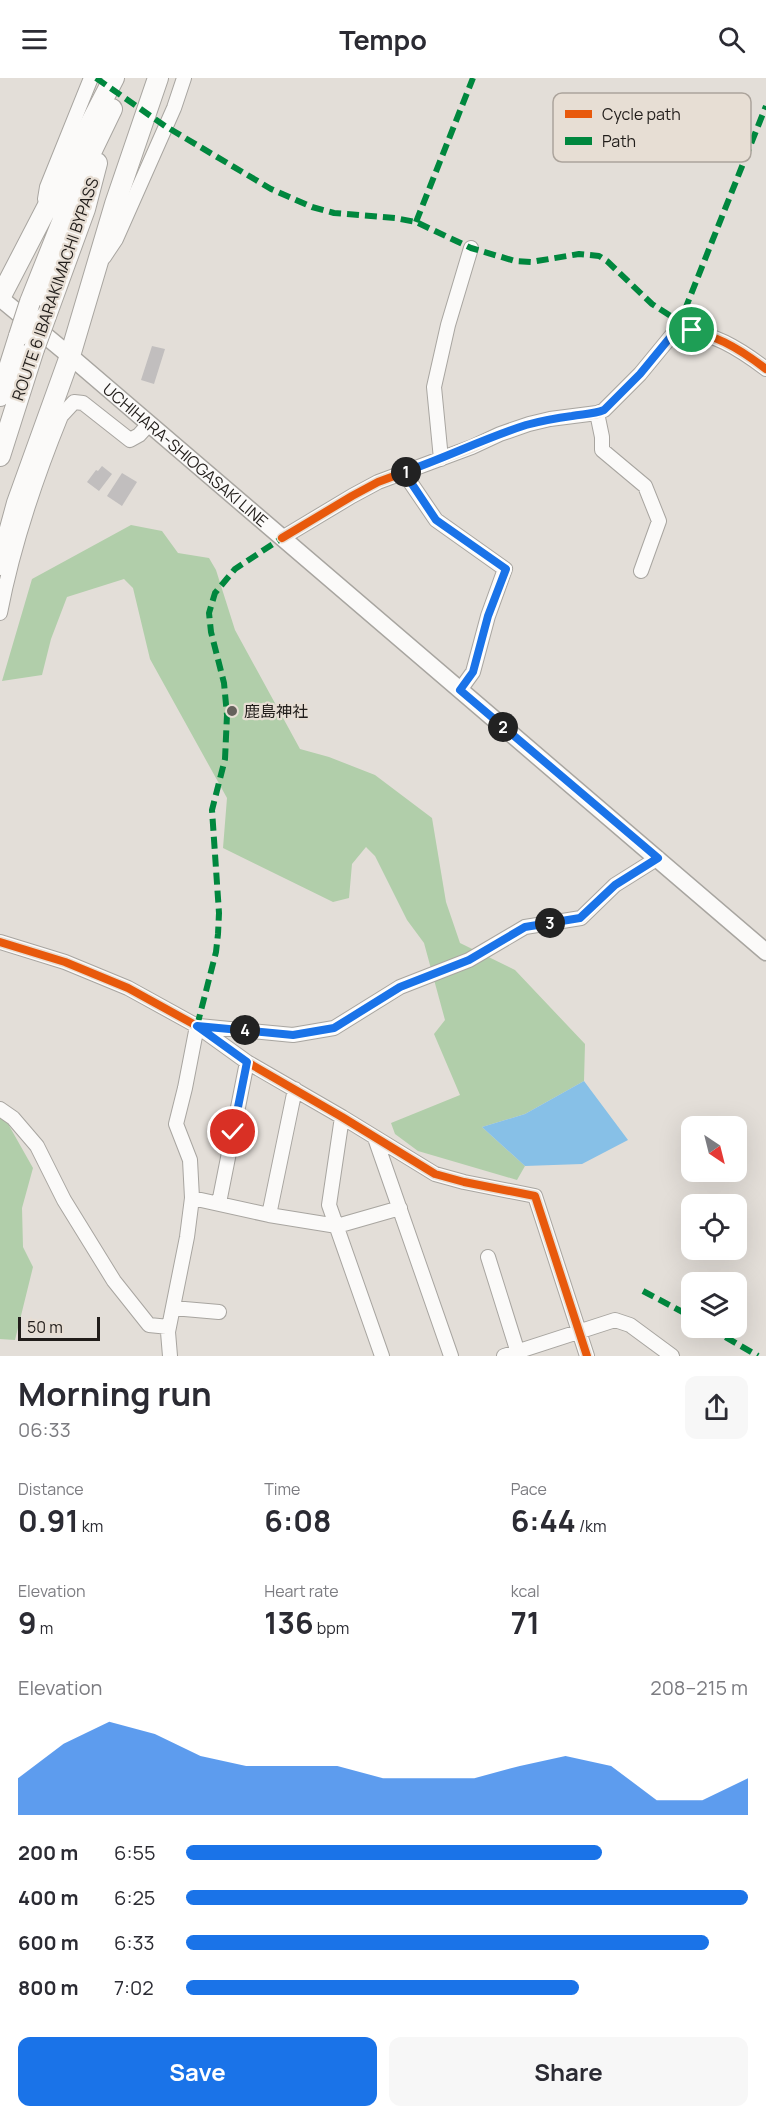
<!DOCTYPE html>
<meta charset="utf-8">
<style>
:root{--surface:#fff;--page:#f7f7f7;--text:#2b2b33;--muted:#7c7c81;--accent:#1a73e8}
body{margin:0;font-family:Manrope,"Noto Sans JP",sans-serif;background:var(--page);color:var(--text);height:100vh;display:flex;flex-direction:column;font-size:22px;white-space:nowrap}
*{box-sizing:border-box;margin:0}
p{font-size:20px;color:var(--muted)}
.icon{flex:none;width:33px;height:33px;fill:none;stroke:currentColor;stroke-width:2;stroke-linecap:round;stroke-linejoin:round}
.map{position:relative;height:1278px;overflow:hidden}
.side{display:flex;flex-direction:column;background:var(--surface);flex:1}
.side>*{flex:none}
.needle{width:39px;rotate:145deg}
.fabs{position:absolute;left:681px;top:1038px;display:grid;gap:12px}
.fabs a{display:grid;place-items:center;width:66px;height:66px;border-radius:12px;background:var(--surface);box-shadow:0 6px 24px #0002;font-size:30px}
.scale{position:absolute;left:18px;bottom:15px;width:82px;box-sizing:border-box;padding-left:6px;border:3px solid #211d1a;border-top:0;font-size:16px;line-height:21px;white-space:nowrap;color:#211d1a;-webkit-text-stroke:4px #e7ded4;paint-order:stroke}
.pin{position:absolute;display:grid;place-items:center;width:51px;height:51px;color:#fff;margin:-26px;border:3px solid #fff;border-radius:50%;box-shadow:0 2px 6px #0007}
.km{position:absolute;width:30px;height:30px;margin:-15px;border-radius:50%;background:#222;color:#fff;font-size:16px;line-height:30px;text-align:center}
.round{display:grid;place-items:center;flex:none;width:63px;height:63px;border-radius:12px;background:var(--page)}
.summary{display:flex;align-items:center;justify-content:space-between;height:102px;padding:0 18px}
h1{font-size:33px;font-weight:700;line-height:45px}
.metrics{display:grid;grid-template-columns:repeat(3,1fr);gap:9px;height:102px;padding:6px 18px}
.metrics div{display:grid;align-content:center}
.metrics b{font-size:30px;font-weight:700}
.metrics small{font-size:16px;font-weight:400}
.metrics p{font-size:16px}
.chart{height:168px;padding:12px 18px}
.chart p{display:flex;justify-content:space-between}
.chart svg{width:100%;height:108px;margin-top:6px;fill:var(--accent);opacity:.7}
.primary-button{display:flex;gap:12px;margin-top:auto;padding:12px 18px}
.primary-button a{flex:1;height:69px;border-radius:12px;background:var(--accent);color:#fff;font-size:24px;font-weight:700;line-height:69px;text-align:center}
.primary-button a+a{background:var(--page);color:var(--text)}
ul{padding:0 18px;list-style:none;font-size:20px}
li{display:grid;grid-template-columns:96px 72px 1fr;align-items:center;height:45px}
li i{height:15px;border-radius:8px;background:var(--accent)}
header{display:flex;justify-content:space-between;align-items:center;height:78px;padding:0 18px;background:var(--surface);font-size:27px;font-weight:700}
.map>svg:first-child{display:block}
.green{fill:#b1ceaa}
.water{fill:#87c0e7}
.building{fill:#c1bebe}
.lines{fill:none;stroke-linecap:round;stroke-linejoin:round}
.minor-casing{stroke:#a8a5a0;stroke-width:16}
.major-casing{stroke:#a8a5a0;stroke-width:19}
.highway-casing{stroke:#a8a5a0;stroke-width:22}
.minor{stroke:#fbfaf9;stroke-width:14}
.major{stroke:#fbfaf9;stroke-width:16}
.highway{stroke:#fbfaf9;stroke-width:20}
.highway-bridge-casing{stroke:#a8a5a0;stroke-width:22;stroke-linecap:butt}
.highway-bridge{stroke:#fbfaf9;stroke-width:20}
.quiet{stroke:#00873e;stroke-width:6;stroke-dasharray:12 6;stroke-linecap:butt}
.cycleway-casing{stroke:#e7ded4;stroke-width:11}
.cycleway{stroke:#e8590c;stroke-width:8}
.route-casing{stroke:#fff;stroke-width:12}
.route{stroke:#1a73e8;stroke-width:8}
.poi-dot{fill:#65615c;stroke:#e7ded4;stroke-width:2}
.labels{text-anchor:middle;stroke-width:4.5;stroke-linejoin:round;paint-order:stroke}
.street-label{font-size:16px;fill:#211d1a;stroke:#e7ded4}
.poi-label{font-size:16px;fill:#211d1a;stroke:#e7ded4;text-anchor:start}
.key{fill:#e7ded4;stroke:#aca49c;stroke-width:1.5}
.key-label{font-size:16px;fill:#211d1a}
</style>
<header><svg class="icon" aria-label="menu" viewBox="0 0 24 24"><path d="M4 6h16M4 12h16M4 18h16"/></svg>Tempo<svg class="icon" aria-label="search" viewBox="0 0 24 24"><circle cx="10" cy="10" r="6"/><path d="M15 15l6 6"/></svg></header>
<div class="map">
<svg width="766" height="1278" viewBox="0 0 766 1278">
<rect width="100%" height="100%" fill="#e3ded8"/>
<path class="green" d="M131,447L162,453L178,475L209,480L216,492L235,552L300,671L329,679L375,697L432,740L446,824L460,865L515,892L585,966L584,1003L525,1036L482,1049L525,1088L517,1102L418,1073L395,1056L391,1045L460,1017L434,956L445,942L424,865L407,842L375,778L366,769L352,786L349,820L333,824L223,770L227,720L150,581L133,510L124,501L67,519L51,561L42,597L2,603L32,501Z
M0,1040L7,1044L33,1090L22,1130L23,1169L33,1189L15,1262L0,1261Z"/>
<path class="water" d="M584,1003L628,1062L582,1086L525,1088L482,1049L525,1036Z"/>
<path class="building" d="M152,268L165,271L154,306L141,302Z
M102,388L112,396L99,413L87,404L96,392L98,393Z
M122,395L137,404L122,428L107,418Z"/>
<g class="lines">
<defs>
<path id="minor" d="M45,121L47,109L91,0
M104,179L116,161L174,30L184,0
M597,335L602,359V372L645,408L659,443L641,493
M441,381L434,309L448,247L471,170
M404,395L436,442L505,491L488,538L473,594L460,612
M282,460L352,418L378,404L472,369L500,356L529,346L550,341L597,335L604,332L640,296L677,251C711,253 740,271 766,291
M0,535C13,467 35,402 61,338L74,324L83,325L130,362L139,357L149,346
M0,864L65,884L128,910L197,948L247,984L342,1039L435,1096L464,1104L535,1118L587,1278
M199,948L293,957L334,950L400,909L469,882L525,849L581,840L615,807L658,780
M0,1031L13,1040L37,1068L64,1122L114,1203L149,1247L169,1249
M342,1039L329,1127L382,1278
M375,1060L451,1278
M192,1120L269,1137L337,1148L400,1130
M219,1125L247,984
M269,1137L295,1011
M488,1179L519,1278
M173,1230L219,1234
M170,1278L168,1254L187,1159L192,1120L190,1082L176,1046L185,1010L197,948
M504,1278L615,1242L630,1247L672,1278"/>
<g id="major">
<path id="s1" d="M0,220L70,278L766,874"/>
</g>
<path id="highway" d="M0,220L114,0
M30,224L84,89L112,31
M46,238L85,131L97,85
M0,318L19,258
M0,378L34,271
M0,487L17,425L70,278L115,126L158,0"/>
</defs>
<use href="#minor" class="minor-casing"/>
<use href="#major" class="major-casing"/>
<use href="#highway" class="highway-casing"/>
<use href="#minor" class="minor"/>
<use href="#major" class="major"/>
<use href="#highway" class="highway"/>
<defs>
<path id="highway-bridge" d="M19,258L30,224
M34,271L46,238"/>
</defs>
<use href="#highway-bridge" class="highway-bridge-casing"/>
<use href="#highway-bridge" class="highway-bridge"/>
<path class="quiet" d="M96,0L165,48L271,111L312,129L334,135L395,140L416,144L471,170L515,183L531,184L579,176L599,178L607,183L652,226L680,244
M416,144L473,0
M678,249L766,28
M197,948L216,874L218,856L219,835L212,732L225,681L227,637L224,605L211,554L209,535L215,515L235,491L282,460
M643,1213L692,1239
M710,1250L758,1278"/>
<defs>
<path id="cycleway" d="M282,460L352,418L378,404L472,369L500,356L529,346L550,341L597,335L604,332L640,296L677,251C711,253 740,271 766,291
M0,864L65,884L128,910L197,948L247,984L342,1039L435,1096L464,1104L535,1118L587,1278
M197,948L293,957L334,950L400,909L469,882L525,849L581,840L615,807L658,780"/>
</defs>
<use href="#cycleway" class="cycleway-casing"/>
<use href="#cycleway" class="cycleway"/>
</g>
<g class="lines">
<defs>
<path id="route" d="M233,1054L247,984L197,948L293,957L334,950L400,909L469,882L525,849L580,840L615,807L658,780L460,612L473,594L488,538L506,491L436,442L404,394C445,380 485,360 526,347C541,343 557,340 572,338C583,336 594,336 604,332L640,296L677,251L692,252"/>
</defs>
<use href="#route" class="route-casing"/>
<use href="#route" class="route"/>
</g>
<circle class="poi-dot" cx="232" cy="633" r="6"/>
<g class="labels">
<g class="street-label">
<text transform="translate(55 211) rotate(-71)" y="6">ROUTE 6 IBARAKIMACHI BYPASS</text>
<text dy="6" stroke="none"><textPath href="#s1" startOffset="243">UCHIHARA-SHIOGASAKI LINE</textPath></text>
</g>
<g class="poi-label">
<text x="244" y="639">鹿島神社</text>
</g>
</g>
<rect x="553" y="15" width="198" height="69" rx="9" class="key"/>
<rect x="565" y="32" width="27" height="8" fill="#e8590c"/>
<rect x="565" y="59" width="27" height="8" fill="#00873e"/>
<g class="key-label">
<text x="602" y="42">Cycle path</text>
<text x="602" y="69">Path</text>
</g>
</svg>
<div class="fabs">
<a><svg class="needle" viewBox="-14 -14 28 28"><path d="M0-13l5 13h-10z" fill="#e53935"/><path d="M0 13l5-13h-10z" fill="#7c7c81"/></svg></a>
<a><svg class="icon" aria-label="locate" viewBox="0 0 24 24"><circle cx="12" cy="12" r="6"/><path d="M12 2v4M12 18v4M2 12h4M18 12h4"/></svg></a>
<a><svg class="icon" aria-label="layers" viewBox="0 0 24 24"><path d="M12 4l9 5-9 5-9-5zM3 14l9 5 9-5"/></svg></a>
</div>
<div class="scale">50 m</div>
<div class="pin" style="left:692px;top:252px;background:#1e9e55"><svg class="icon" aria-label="arrive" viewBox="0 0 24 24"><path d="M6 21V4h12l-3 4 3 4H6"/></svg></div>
<div class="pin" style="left:233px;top:1054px;background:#d93025"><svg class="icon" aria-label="check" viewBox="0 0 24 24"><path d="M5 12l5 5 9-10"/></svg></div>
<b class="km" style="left:406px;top:394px">1</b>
<b class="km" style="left:503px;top:649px">2</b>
<b class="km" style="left:550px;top:845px">3</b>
<b class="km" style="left:245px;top:952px">4</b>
</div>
<section class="side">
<div class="summary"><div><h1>Morning run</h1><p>06:33</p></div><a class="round"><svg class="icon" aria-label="share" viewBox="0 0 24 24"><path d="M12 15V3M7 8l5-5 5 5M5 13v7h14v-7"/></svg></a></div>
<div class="metrics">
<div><p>Distance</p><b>0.91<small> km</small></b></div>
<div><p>Time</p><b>6:08</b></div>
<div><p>Pace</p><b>6:44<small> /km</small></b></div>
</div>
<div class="metrics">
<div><p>Elevation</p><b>9<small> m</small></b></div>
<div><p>Heart rate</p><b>136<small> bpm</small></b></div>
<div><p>kcal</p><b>71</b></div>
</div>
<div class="chart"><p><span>Elevation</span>208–215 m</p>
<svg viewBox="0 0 160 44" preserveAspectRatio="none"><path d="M0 44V29L10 15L20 6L30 11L40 20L50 24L60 24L70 24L80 29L90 29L100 29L110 24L120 20L130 24L140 38L150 38L160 29V44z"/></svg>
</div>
<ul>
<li><b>200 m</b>6:55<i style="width:74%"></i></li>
<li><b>400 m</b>6:25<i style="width:100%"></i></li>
<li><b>600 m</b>6:33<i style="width:93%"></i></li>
<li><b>800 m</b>7:02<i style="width:70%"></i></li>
</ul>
<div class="primary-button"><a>Save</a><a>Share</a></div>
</section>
